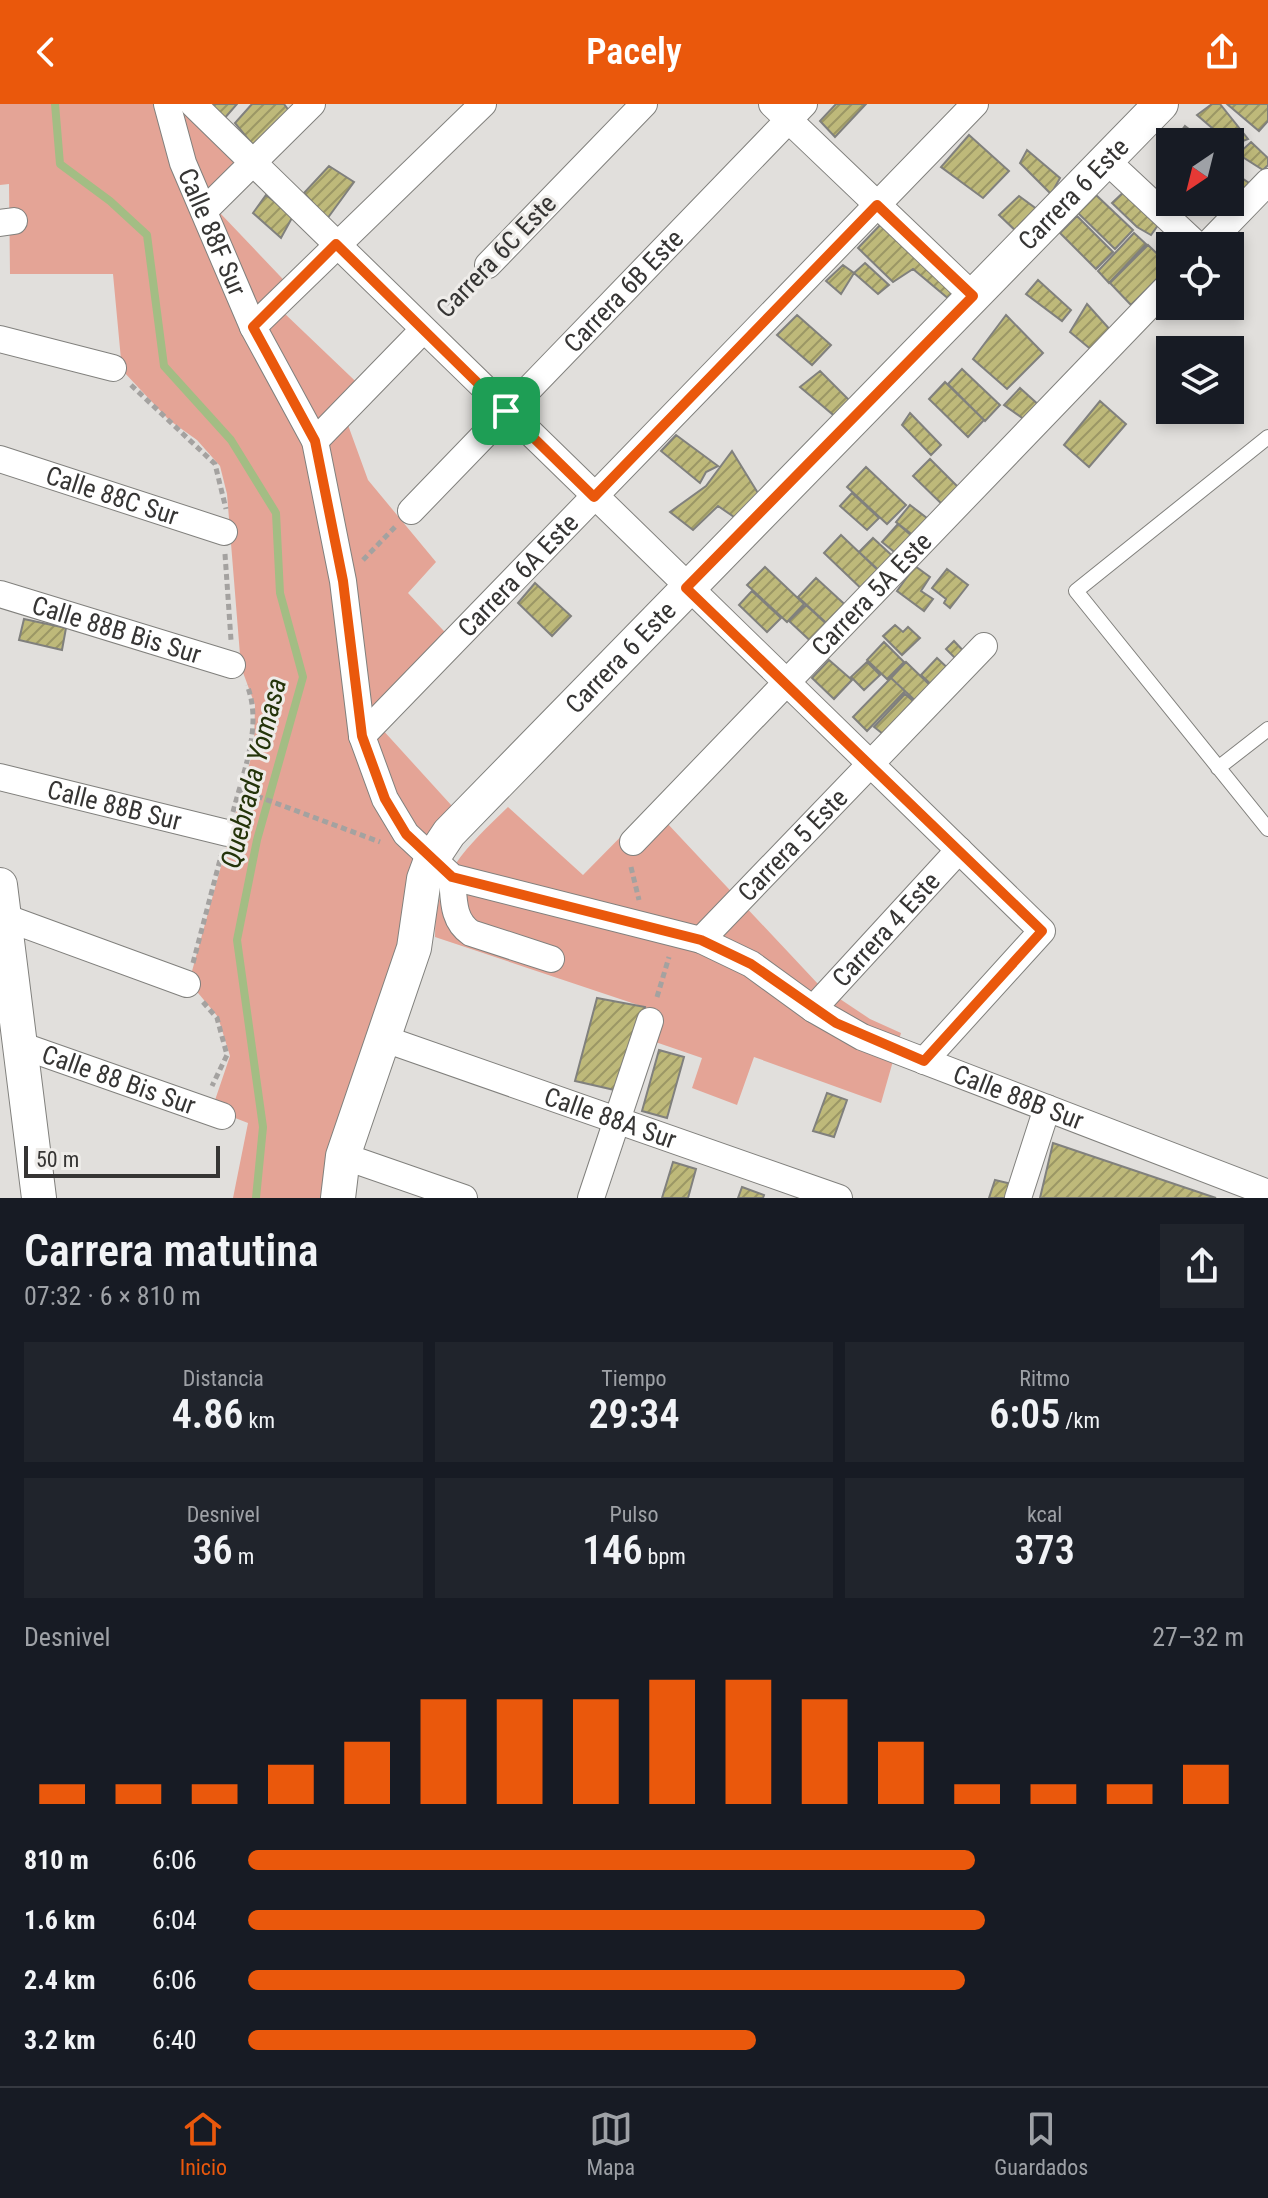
<!DOCTYPE html>
<html lang="es">
<meta charset="utf-8">
<style>
:root{--surface:#171b24;--page:#20242c;--text:#f1f3f6;--muted:#9ea1a6;--line:#363941;--accent:#ea580c}
body{margin:0;font-family:"Roboto Condensed",sans-serif;background:var(--page);color:var(--text);height:100vh;display:flex;flex-direction:column;font-size:30px;white-space:nowrap}
*{box-sizing:border-box;margin:0}
p{font-size:26px;color:var(--muted)}
.icon{flex:none;width:44px;height:44px;fill:none;stroke:currentColor;stroke-width:2;stroke-linecap:round;stroke-linejoin:round}
.map{position:relative;height:1094px;overflow:hidden}
.details{display:flex;flex-direction:column;background:var(--surface);flex:1}
.details>*{flex:none}
.needle{width:52px;rotate:215deg}
.fabs{position:absolute;left:1156px;top:24px;display:grid;gap:16px}
.fabs a{display:grid;place-items:center;width:88px;height:88px;border-radius:0px;background:var(--surface);box-shadow:0 4px 12px #0003;font-size:40px}
.scale{position:absolute;left:24px;bottom:20px;width:196px;box-sizing:border-box;padding-left:8px;border:4px solid #363534;border-top:0;font-size:22px;line-height:28px;white-space:nowrap;color:#363534;-webkit-text-stroke:6px #eeece9;paint-order:stroke}
.pin{position:absolute;display:grid;place-items:center;width:68px;height:68px;color:#fff;margin:-34px;border-radius:16px;box-shadow:0 4px 12px #0006}
.round{display:grid;place-items:center;flex:none;width:84px;height:84px;border-radius:0px;background:var(--page)}
.headline{display:flex;align-items:center;justify-content:space-between;height:136px;padding:0 24px}
h1{font-size:44px;font-weight:600;line-height:60px}
.metrics{display:grid;grid-template-columns:repeat(3,1fr);gap:12px;height:136px;padding:8px 24px}
.metrics div{display:grid;align-content:center;border-radius:0px;background:var(--page);text-align:center}
.metrics b{font-size:40px;font-weight:600}
.metrics small{font-size:22px;font-weight:400}
.metrics p{font-size:22px}
.chart{height:224px;padding:16px 24px}
.chart p{display:flex;justify-content:space-between}
.chart svg{width:100%;height:144px;margin-top:8px;stroke:var(--accent);stroke-width:6}
ul{padding:0 24px;list-style:none;font-size:26px}
li{display:grid;grid-template-columns:128px 96px 1fr;align-items:center;height:60px}
li i{height:20px;border-radius:10px;background:var(--accent)}
header{display:flex;justify-content:space-between;align-items:center;height:104px;padding:0 24px;background:var(--accent);color:#fff;font-size:36px;font-weight:600}
.tabs{display:flex;justify-content:space-around;align-items:center;height:112px;border-top:2px solid var(--line);background:var(--surface);font-size:22px;color:var(--muted)}
.tabs a{display:grid;justify-items:center;gap:4px}
.tabs .active{color:var(--accent)}
.map>svg:first-child{display:block}
.green{fill:#e4a496}
.lines{fill:none;stroke-linecap:round;stroke-linejoin:round}
.stream{stroke:#a3bd84;stroke-width:8}
.building{fill:url(#building-hatch);stroke:#80807d;stroke-width:2}
.service-casing{stroke:#81807d;stroke-width:16}
.minor-casing{stroke:#81807d;stroke-width:28}
.tertiary-casing{stroke:#81807d;stroke-width:36}
.path{stroke:#a4a2a0;stroke-width:5;stroke-dasharray:6 4;stroke-linecap:butt}
.service{stroke:#fff;stroke-width:14}
.minor{stroke:#fff;stroke-width:26}
.tertiary{stroke:#fff;stroke-width:34}
.route-casing{stroke:#fff;stroke-width:16}
.route{stroke:#ea580c;stroke-width:10}
.labels{text-anchor:middle;stroke-width:6;stroke-linejoin:round;paint-order:stroke}
.street-label{font-size:26px;fill:#363534;stroke:#eeece9}
.water-label{font-size:28px;font-style:italic;fill:#24340a;stroke:#eeece9}
</style>
<header><svg class="icon" aria-label="back" viewBox="0 0 24 24"><path d="M15 5l-7 7 7 7"/></svg>Pacely<svg class="icon" aria-label="share" viewBox="0 0 24 24"><path d="M12 15V3M7 8l5-5 5 5M5 13v7h14v-7"/></svg></header>
<div class="map">
<svg width="1268" height="1094" viewBox="0 0 1268 1094">
<defs>
<pattern id="building-hatch" width="6" height="6" patternUnits="userSpaceOnUse" patternTransform="scale(2)"><rect width="6" height="6" fill="#beb97a"/><path d="M-1 1l2-2M0 6l6-6M5 7l2-2" fill="none" stroke="#9b9765"/></pattern>
</defs>
<rect width="100%" height="100%" fill="#e1dfdc"/>
<path class="green" d="M0,0H184L255,72L220,109L298,191L283,208L372,293L348,321L368,376L436,458L408,489L459,543L381,624L452,702L439,716L327,1055L321,1094H233L248,1019L212,1005L230,952L218,913L189,878L254,643L255,601L241,563L227,390L220,362L197,336L169,316L122,266L113,170H10L9,80L0,81Z
M651,702L819,881L870,915L901,929L881,999L754,953L737,1001L692,984L702,954L635,931L644,903L435,833C435,770 466,744 508,703L583,771Z"/>
<g class="lines">
<path class="stream" d="M55,0L60,60L110,97L147,131L164,262L231,336L276,409L280,489L303,573L257,736L237,836L263,1023L256,1094"/>
</g>
<path class="building" d="M206,0H237L223,16Z
M252,0H284L292,11L257,46L235,19Z
M836,0H866L835,33L820,17Z
M1212,0H1220L1248,35L1232,41L1197,11Z
M1227,0H1268V17L1259,27Z
M1185,22L1206,38H1173Z
M969,31L1009,67L983,94L941,63Z
M1251,38L1268,54V61L1263,66L1238,50Z
M1170,42V69L1159,57Z
M1027,46L1060,74L1051,90L1020,59Z
M329,62L354,78L327,115L304,89Z
M1230,66L1252,81L1237,99L1230,93Z
M1128,84L1161,117L1151,131L1137,123L1112,99Z
M266,91L293,112L281,134L253,109Z
M1096,91L1133,126L1115,145L1078,109Z
M1019,92L1038,106L1018,129L999,111Z
M1077,112L1113,148L1096,165L1060,129Z
M884,117L957,185L950,196L913,165L893,178L858,144Z
M1134,129L1146,140L1109,179L1098,167Z
M1148,141L1170,162L1131,201L1110,179Z
M865,159L889,181L878,190L854,169Z
M843,161L854,169L841,190L826,177Z
M1038,176L1071,206L1062,217L1026,190Z
M1087,200L1113,229L1094,248L1070,228Z
M797,211L831,241L812,261L777,231Z
M1006,211L1043,249L1007,285L973,255Z
M962,265L1000,301L985,317L948,280Z
M820,267L851,298L837,314L800,283Z
M945,278L984,316L968,333L929,295Z
M1020,284L1041,303L1025,316L1004,301Z
M1100,297L1126,320L1089,363L1064,341Z
M910,309L941,341L931,351L902,321Z
M676,331L718,362L706,368L700,379L661,347Z
M732,347L761,394L737,415L718,402L693,426L670,408L706,382Z
M930,355L965,390L948,406L913,372Z
M866,363L906,401L887,420L847,383Z
M852,389L879,414L867,426L840,402Z
M910,401L932,418L919,436L896,418Z
M898,420L913,433L898,451L882,438Z
M841,431L885,473L868,491L824,449Z
M873,434L899,458L885,472L859,448Z
M915,462L930,473L921,487L933,495L924,507L897,487Z
M765,463L804,500L787,518L747,481Z
M947,465L968,481L950,504L944,499L946,495L932,484Z
M816,474L852,507L834,526L798,493Z
M535,479L571,512L552,532L518,499Z
M752,487L781,514L767,528L739,501Z
M806,501L833,526L817,543L789,517Z
M24,515L66,524L62,546L19,536Z
M895,521L903,528L908,523L920,534L902,551L883,532Z
M954,537L970,554L962,561L946,545Z
M884,538L904,558L887,575L867,556Z
M937,554L953,569L937,586L921,571Z
M829,556L852,576L834,595L812,574Z
M867,558L880,571L864,586L851,573Z
M906,558L936,587L921,602L891,574Z
M891,574L905,587L867,627L853,613Z
M905,590L913,597L883,630L874,623Z
M597,894L645,903L619,987L575,977Z
M659,946L684,953L667,1014L642,1007Z
M827,989L847,996L834,1033L813,1027Z
M1053,1039L1216,1094H1040Z
M673,1058L696,1065L688,1094H662Z
M995,1076L1016,1081L1013,1094H989Z
M742,1083L764,1091L763,1094H738Z"/>
<g class="lines">
<defs>
<path id="service" d="M1268,333L1076,487L1268,725
M1218,664L1268,625"/>
<g id="minor">
<path id="s1" d="M167,0L183,59L253,223L315,337L343,477L362,632L385,695L406,730L452,773L701,836L751,860L813,905L862,933L1268,1089"/>
<path d="M193,0L1042,827L924,957"/>
<path d="M772,0L973,192"/>
<path d="M1106,56L1198,142"/>
<path d="M204,107L312,0"/>
<path d="M0,119L14,117"/>
<path d="M1206,142L1268,78"/>
<path d="M488,161L644,0"/>
<path d="M253,223L483,0"/>
<path d="M0,235L113,264"/>
<path d="M315,337L423,226"/>
<path id="s2" d="M0,355L224,428"/>
<path id="s3" d="M411,407L804,0"/>
<path id="s4" d="M0,490L232,561"/>
<path id="s5" d="M362,632L975,0"/>
<path id="s6" d="M0,673L227,729"/>
<path id="s7" d="M633,738L1170,180"/>
<path d="M452,773C454,795 452,816 471,829L551,855"/>
<path d="M4,813L187,880"/>
<path id="s8" d="M701,836L984,542"/>
<path id="s9" d="M813,905L959,746"/>
<path id="s10" d="M382,934L839,1094"/>
<path id="s11" d="M17,940L222,1012"/>
<path d="M343,1052L464,1094"/>
<path d="M591,1094L650,917"/>
<path d="M1018,1094L1047,1004"/>
</g>
<g id="tertiary">
<path d="M0,781L39,1094"/>
<path id="s12" d="M338,1094L343,1052L414,844L424,775L431,756L449,729L1161,0"/>
</g>
</defs>
<use href="#service" class="service-casing"/>
<use href="#minor" class="minor-casing"/>
<use href="#tertiary" class="tertiary-casing"/>
<path class="path" d="M441,209L470,179
M131,281L215,360L226,405
M225,450L231,536
M363,456L395,423
M238,685L380,738
M233,708C243,668 263,622 247,581
M631,763L639,796
M193,859L221,752
M657,893L669,853
M203,898L217,914L227,951L212,982"/>
<use href="#service" class="service"/>
<use href="#minor" class="minor"/>
<use href="#tertiary" class="tertiary"/>
</g>
<g class="lines">
<defs>
<path id="route" d="M877,101L973,192L686,484L1042,827L924,957L836,919L751,860L701,836L452,773L406,730L385,695L362,632L343,477L315,337L253,223L336,140L594,393Z"/>
</defs>
<use href="#route" class="route-casing"/>
<use href="#route" class="route"/>
</g>
<g class="labels">
<g class="street-label">
<text dy="9" stroke="none"><textPath href="#s12" startOffset="1278">Carrera 6 Este</textPath></text>
<text dy="9" stroke="none"><textPath href="#s1" startOffset="136">Calle 88F Sur</textPath></text>
<text transform="translate(496 152) rotate(-46)" y="9">Carrera 6C Este</text>
<text dy="9" stroke="none"><textPath href="#s3" startOffset="306">Carrera 6B Este</textPath></text>
<text dy="9" stroke="none"><textPath href="#s2" startOffset="118">Calle 88C Sur</textPath></text>
<text dy="9" stroke="none"><textPath href="#s5" startOffset="224">Carrera 6A Este</textPath></text>
<text dy="9" stroke="none"><textPath href="#s7" startOffset="344">Carrera 5A Este</textPath></text>
<text dy="9" stroke="none"><textPath href="#s4" startOffset="122">Calle 88B Bis Sur</textPath></text>
<text dy="9" stroke="none"><textPath href="#s12" startOffset="630">Carrera 6 Este</textPath></text>
<text dy="9" stroke="none"><textPath href="#s6" startOffset="118">Calle 88B Sur</textPath></text>
<text dy="9" stroke="none"><textPath href="#s8" startOffset="132">Carrera 5 Este</textPath></text>
<text dy="9" stroke="none"><textPath href="#s9" startOffset="108">Carrera 4 Este</textPath></text>
<text dy="9" stroke="none"><textPath href="#s11" startOffset="108">Calle 88 Bis Sur</textPath></text>
<text dy="9" stroke="none"><textPath href="#s1" startOffset="1452">Calle 88B Sur</textPath></text>
<text dy="9" stroke="none"><textPath href="#s10" startOffset="242">Calle 88A Sur</textPath></text>
</g>
<g class="water-label">
<text transform="translate(253 669) rotate(-76)" y="10">Quebrada Yomasa</text>
</g>
</g>
</svg>
<div class="fabs">
<a><svg class="needle" viewBox="-14 -14 28 28"><path d="M0-13l5 13h-10z" fill="#e53935"/><path d="M0 13l5-13h-10z" fill="#9ea1a6"/></svg></a>
<a><svg class="icon" aria-label="locate" viewBox="0 0 24 24"><circle cx="12" cy="12" r="6"/><path d="M12 2v4M12 18v4M2 12h4M18 12h4"/></svg></a>
<a><svg class="icon" aria-label="layers" viewBox="0 0 24 24"><path d="M12 4l9 5-9 5-9-5zM3 14l9 5 9-5"/></svg></a>
</div>
<div class="scale">50 m</div>
<div class="pin" style="left:506px;top:307px;background:#1e9e55"><svg class="icon" aria-label="arrive" viewBox="0 0 24 24"><path d="M6 21V4h12l-3 4 3 4H6"/></svg></div>
</div>
<section class="details">
<div class="headline"><div><h1>Carrera matutina</h1><p>07:32 · 6 × 810 m</p></div><a class="round"><svg class="icon" aria-label="share" viewBox="0 0 24 24"><path d="M12 15V3M7 8l5-5 5 5M5 13v7h14v-7"/></svg></a></div>
<div class="metrics">
<div><p>Distancia</p><b>4.86<small> km</small></b></div>
<div><p>Tiempo</p><b>29:34</b></div>
<div><p>Ritmo</p><b>6:05<small> /km</small></b></div>
</div>
<div class="metrics">
<div><p>Desnivel</p><b>36<small> m</small></b></div>
<div><p>Pulso</p><b>146<small> bpm</small></b></div>
<div><p>kcal</p><b>373</b></div>
</div>
<div class="chart"><p><span>Desnivel</span>27–32 m</p>
<svg viewBox="0 0 160 44" preserveAspectRatio="none"><path d="M5 44V38M15 44V38M25 44V38M35 44V32M45 44V25M55 44V12M65 44V12M75 44V12M85 44V6M95 44V6M105 44V12M115 44V25M125 44V38M135 44V38M145 44V38M155 44V32"/></svg>
</div>
<ul>
<li><b>810 m</b>6:06<i style="width:73%"></i></li>
<li><b>1.6 km</b>6:04<i style="width:74%"></i></li>
<li><b>2.4 km</b>6:06<i style="width:72%"></i></li>
<li><b>3.2 km</b>6:40<i style="width:51%"></i></li>
</ul>
</section>
<nav class="tabs">
<a class="active"><svg class="icon" aria-label="home" viewBox="0 0 24 24"><path d="M3 11l9-7 9 7M6 9v11h12V9"/></svg>Inicio</a>
<a><svg class="icon" aria-label="map" viewBox="0 0 24 24"><path d="M3 6l6-2 6 2 6-2v14l-6 2-6-2-6 2zM9 4v14M15 6v14"/></svg>Mapa</a>
<a><svg class="icon" aria-label="saved" viewBox="0 0 24 24"><path d="M7 4h10v16l-5-4-5 4z"/></svg>Guardados</a>
</nav>
